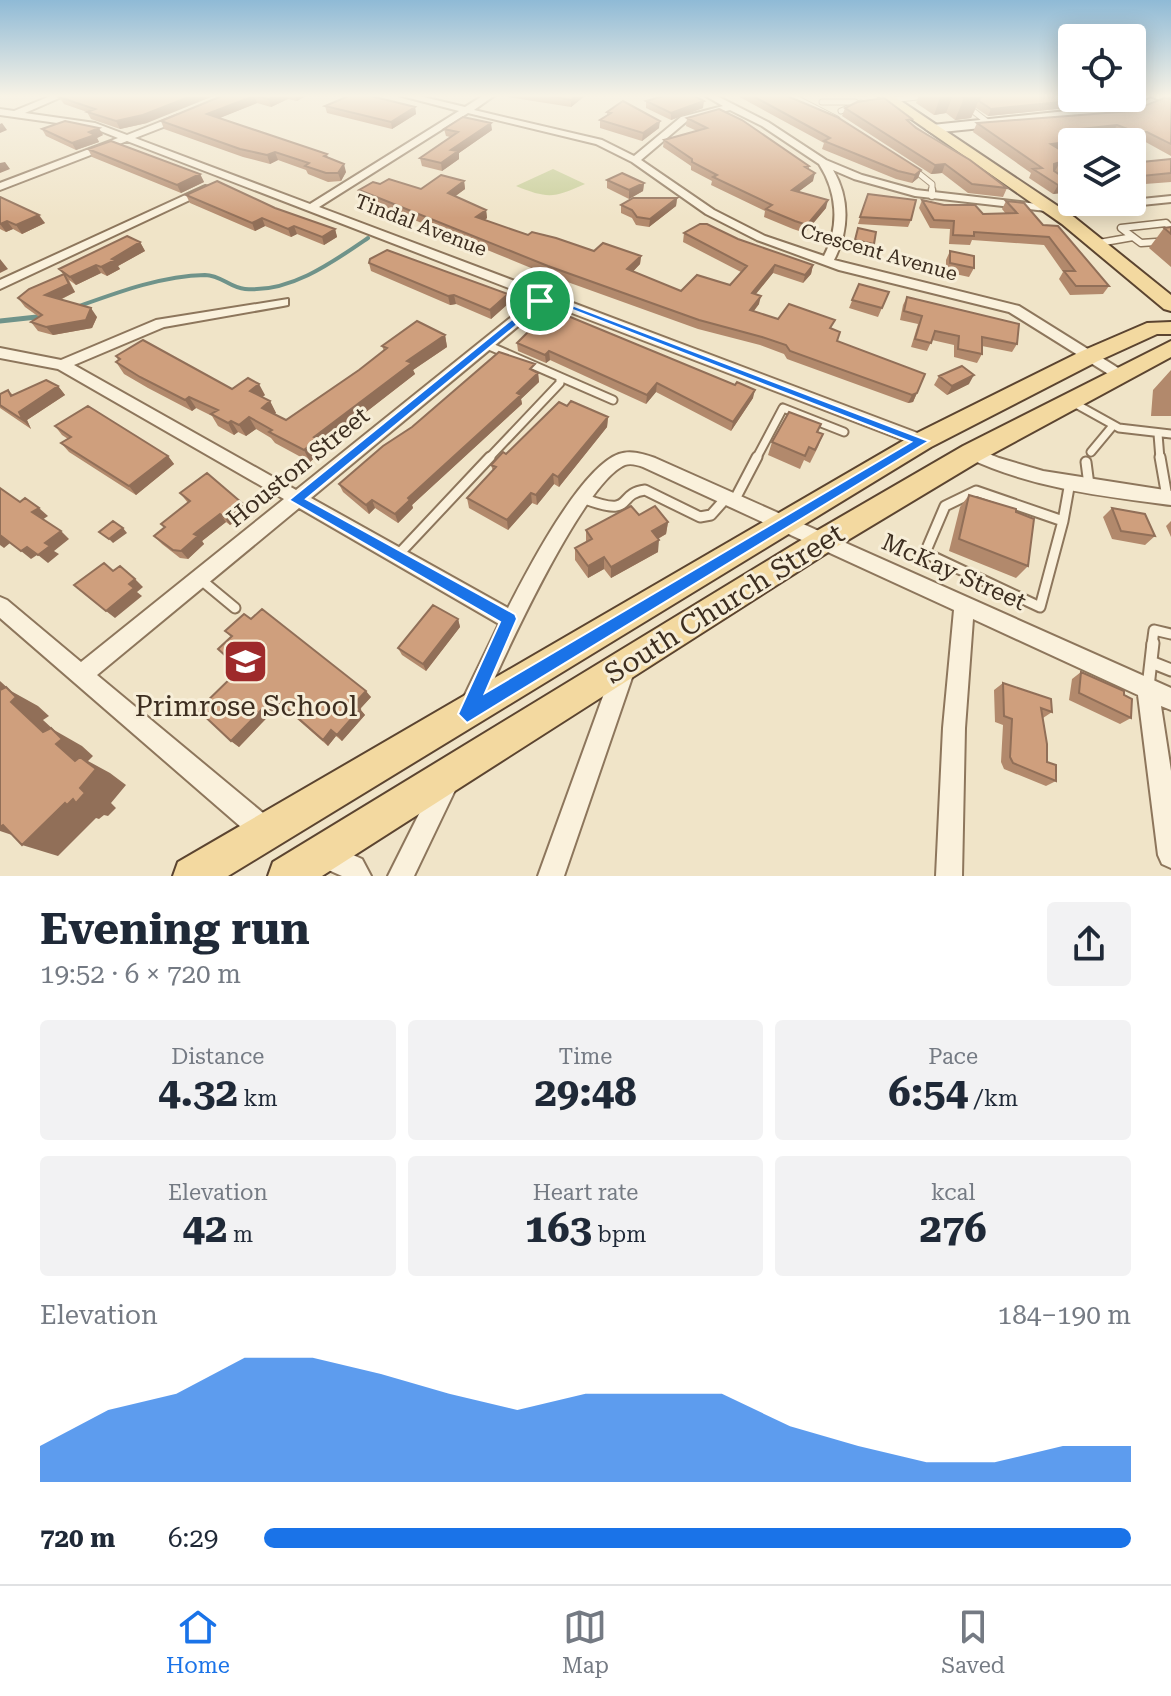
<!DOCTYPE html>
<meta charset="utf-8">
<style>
:root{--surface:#fff;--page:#f2f2f3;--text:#1f2937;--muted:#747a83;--line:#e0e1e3;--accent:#1a73e8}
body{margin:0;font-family:"Roboto Serif",serif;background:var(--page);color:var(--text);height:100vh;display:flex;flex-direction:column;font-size:30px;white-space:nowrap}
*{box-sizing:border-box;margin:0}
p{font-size:26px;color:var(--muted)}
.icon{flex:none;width:44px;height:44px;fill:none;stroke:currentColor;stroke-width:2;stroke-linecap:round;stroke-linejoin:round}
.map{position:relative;height:876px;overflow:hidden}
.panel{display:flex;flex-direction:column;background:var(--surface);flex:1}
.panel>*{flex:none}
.controls{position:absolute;left:1058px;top:24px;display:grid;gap:16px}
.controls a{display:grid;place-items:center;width:88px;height:88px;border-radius:8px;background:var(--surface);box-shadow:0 4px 20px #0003;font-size:40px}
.pin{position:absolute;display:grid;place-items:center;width:68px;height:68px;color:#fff;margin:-34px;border:4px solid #fff;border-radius:50%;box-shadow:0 2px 8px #0007}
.round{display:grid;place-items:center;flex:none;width:84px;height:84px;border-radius:8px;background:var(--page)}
.head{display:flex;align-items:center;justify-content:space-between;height:136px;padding:0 40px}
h1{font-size:44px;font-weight:700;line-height:60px}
.stats{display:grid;grid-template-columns:repeat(3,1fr);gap:12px;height:136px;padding:8px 40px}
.stats div{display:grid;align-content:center;border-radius:8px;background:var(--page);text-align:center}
.stats b{font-size:40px;font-weight:700}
.stats small{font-size:22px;font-weight:400}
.stats p{font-size:22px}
.chart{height:224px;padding:16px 40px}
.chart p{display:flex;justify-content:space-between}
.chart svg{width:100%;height:144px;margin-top:8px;fill:var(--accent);opacity:.7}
ul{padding:0 40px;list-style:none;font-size:26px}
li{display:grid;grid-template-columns:128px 96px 1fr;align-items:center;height:60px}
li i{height:20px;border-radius:10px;background:var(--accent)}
.tab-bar{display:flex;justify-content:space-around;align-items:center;height:112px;border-top:2px solid var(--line);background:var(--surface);font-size:22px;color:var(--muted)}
.tab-bar a{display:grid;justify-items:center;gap:4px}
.tab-bar .active{color:var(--accent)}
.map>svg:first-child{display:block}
.green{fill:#c9cf9b}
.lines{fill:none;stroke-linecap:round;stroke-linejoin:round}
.stream-far1{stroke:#6f938a;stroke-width:4}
.stream{stroke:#6f938a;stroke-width:5}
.lane-far4-casing{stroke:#8d765c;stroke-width:7}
.lane-far3-casing{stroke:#8d765c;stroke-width:9}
.lane-far2-casing{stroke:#8d765c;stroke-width:11}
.lane-far1-casing{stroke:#8d765c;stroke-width:13}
.lane-casing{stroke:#8d765c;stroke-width:15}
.street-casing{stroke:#8d765c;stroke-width:4}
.secondary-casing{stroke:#6f573f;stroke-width:4}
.primary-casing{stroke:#5b4430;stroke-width:4}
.lane-far4{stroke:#faf1dc;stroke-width:5}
.lane-far3{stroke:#faf1dc;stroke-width:6}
.lane-far2{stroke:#faf1dc;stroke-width:7}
.lane-far1{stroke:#faf1dc;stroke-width:9}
.lane{stroke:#faf1dc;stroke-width:11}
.street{fill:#faf1dc;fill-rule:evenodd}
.secondary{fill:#faf1dc;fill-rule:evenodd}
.primary{fill:#f3d9a0;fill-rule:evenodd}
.wall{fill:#b2896c}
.shaded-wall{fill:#916f58}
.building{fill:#cf9f7d;stroke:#916f58;stroke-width:2}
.route{fill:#1a73e8;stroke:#fff;stroke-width:2;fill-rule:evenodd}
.labels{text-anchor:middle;stroke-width:6;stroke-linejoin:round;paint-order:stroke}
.far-street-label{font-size:20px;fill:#3d2e20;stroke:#f7eed8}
.street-label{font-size:24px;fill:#3d2e20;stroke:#f7eed8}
.near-street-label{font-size:28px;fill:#3d2e20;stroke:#f7eed8}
.near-poi-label{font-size:28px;fill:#3d2e20;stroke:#f7eed8}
</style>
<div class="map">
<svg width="1171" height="876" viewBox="0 0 1171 876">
<rect width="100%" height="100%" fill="#f0e4c8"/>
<path class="green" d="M553,169L585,184C554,198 548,199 516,186Z"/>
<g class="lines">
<path class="stream-far1" d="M74,308C116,293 160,276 205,275C221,275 230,288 245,289C290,293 333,262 368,238"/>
<path class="stream" d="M0,321L46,316"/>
<defs>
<path id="lane-far4" d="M790,95L837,119
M891,100L934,95
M822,102H855
M968,107L990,124
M841,111L861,103
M912,168L932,184V192"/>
<path id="lane-far3" d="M932,190V196
M1171,228L1166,223L1121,228L1141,243L1171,241
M1099,243L1133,237"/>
<path id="lane-far2" d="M487,345L613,400
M1074,403L1119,428L1171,434
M1158,434L1160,459
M1091,452L1111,428
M488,459L560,383V377
M756,459L783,408L844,432"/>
<path id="lane-far1" d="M1160,457L1167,497
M1086,462L1089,485
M976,491L1063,521L1040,607L925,553L945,506Z
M585,499C636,518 615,494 645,490L700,517L711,515L727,497
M734,501L757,457
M1063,521L1070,482
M397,556L490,457
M200,579L235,608
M1152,645L1154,630L1171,634"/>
<path id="lane" d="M1151,662L1171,670
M1148,687L1153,643"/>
<path id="street" d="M53,95H66L25,113L95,123L127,135L178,115H184V119L135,138L310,204L459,111L398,95H415L465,107L484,95H495L474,110L602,140L634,156L681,117L723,106L704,95H715L768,122L826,160L862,175L916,190L1063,207L1132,202V200L1171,196V202L1063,213L915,196L854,179L833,170C850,198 849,231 834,260L1019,306L1123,371L1125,375L1123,379L1118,380L1009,312L839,270L757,240L706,214L632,162L596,144L468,113L319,207L928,437L930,441L928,445H916L546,303L311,498L508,608C527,571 580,468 619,454C631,450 643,454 655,458L1171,688V710L1161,706L1171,771V868L1162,864L1158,855L1138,695L973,619L965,728L962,876H936L943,728L954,610L643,467C638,465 630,463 625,465C582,483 500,665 479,713L471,716L463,713L460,705L499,624L299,508L97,675L274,822L277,831L274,840L265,843L256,840L0,618V597L7,600L81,662L284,499L58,369L0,358V348L61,360L156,320L288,299V305L283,306L164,327L74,365L296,490L535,298L127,141L0,190V183L118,138L93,128L0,115V109L14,111ZM730,110L762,126L819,164C837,192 840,226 824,256L765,236L714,210L641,160L687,121Z
M1148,95H1161L1171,99V105Z
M205,186L209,187V191L0,289V280Z
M972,447L999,458L1043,471L1171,491V505C1101,496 1031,488 966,457L964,453L966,449Z
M625,656L632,659L636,666L564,876H538L614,666L618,659Z
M446,772L454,776L458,784L414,876H388L438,776Z
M324,842L362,859L371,876H342L315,864L311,855L315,846Z"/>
<path id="secondary" d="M1137,95H1152L1122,112L1098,116L932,133L926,129L932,125L1115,106Z"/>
<path id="primary" d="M877,95H892L1074,217L1171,295V311L1164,309L1062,224Z
M1171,322V334H1157L1098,361L931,447L228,876H173L178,862L913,435L1082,351L1147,323Z
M1171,341V357L981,460L833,549L322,876H268L273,862L813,533L963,446Z"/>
</defs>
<use href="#lane-far4" class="lane-far4-casing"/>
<use href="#lane-far3" class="lane-far3-casing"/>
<use href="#lane-far2" class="lane-far2-casing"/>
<use href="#lane-far1" class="lane-far1-casing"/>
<use href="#lane" class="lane-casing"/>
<use href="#street" class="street-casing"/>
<use href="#secondary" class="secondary-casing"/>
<use href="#primary" class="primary-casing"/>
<use href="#lane-far4" class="lane-far4"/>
<use href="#lane-far3" class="lane-far3"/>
<use href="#lane-far2" class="lane-far2"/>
<use href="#lane-far1" class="lane-far1"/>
<use href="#lane" class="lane"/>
<use href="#street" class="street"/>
<use href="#secondary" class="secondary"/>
<use href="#primary" class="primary"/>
</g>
<path class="wall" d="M224,95H307L297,101L288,99L271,107L257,103L219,118L327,154L328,158L346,172L341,181L328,182L308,174L306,170L278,160L270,164L243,157L164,129L161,121Z
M508,95H586L571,107L508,97Z
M657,95H693L703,108L671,120L646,108V101L660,97Z
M736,95H785L921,170L918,178L912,183L896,179L822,149L824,143Z
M840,95H868L867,97Z
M919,95H978L1106,98L1078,104L1076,107L988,116L976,108L971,118L955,120L946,113L934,115L916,103Z
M59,97L147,123L120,129L91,119L87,112L64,104Z
M1171,99V156L1142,140L1133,141L1112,134L1084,137L1072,149L1061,151L1072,157V182L1054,171L1072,182V186L1068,192L1053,194L1029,178L1031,173L973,132L977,123L1132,111Z
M325,106L415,107L416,114L392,129L327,113Z
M845,108L911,123L1007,188L1003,197L968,193L942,173L931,174L842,116Z
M607,112L659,128L642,141L600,128V120L607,116Z
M687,118L809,166V169L813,181L798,192L826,208L805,233L793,229L764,217L765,211L711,185L712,181L691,170V166L663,147L664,140L697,131L686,126Z
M42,129L103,135L97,138L99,142L76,150L46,136Z
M444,129L492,130L459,153V159L442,171L422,166L420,158L450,137L446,136Z
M88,149L200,174L204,182L181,193L92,157Z
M1171,159V182L1132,185V163Z
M607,180L644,183L643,191L629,199L607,188Z
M464,181L465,189L455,196L486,210L487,218L485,220L528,235L594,251L641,256L640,264L633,271L681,291L730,285L741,272L683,242L684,233L738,239L813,265L811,274L803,283L773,273L756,294L759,304L754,311L778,319L832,329L837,341L925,374L913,402L908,403L787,359L784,354L760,345L698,329L548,275L361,198L359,190L380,184L421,189Z
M868,194L911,220L908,227L858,224Z
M186,195L275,208L335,229L337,237L324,245L297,234L291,237L265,226L255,231L190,203Z
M0,197L45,223L22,234L13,229L6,232L0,229Z
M677,198L676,206L649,227L636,225L632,218L621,213V205Z
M922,200L983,214H1006L1002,209L1006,201L1043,225L1109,286L1103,294L1070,295L1059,279L1063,272L1044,245L972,240L970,245L949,244L950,229L930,228L919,208Z
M1171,227V267L1149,248L1164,228Z
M858,228L874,244L871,252L852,248Z
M140,242L145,251L118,266L120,269L107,276L101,273L76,285L69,280L75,292L60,300L97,317L92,328L53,335L38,331L31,322L39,317L25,307L18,298L63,274L59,269Z
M950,251L974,268L969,277L946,272V260Z
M369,263L509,303L491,319L456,304L450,305L371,271Z
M859,284L889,292L878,317L849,308Z
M907,297L1017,344L1012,352L982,346V354L977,363L954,357V345L932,340L927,351L911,347L918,324L900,320L903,305Z
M445,335L447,347L413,370L415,374L321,447L323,450L310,462L275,443L271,438L256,429L246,436L238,432L234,435L218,426L212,416L196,408L192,411L148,388L124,374L116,362L118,360L116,356L232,389L265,395L262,397L270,401L276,413L274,414L286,420L359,370L384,351L382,346Z
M517,343L753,398L731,431L656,392L646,404L550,360L546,363L518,351Z
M1171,370V416H1151L1153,390Z
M535,372L538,373L539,382L521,399L522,404L412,505L413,508L398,523L375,508L369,514L343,492L339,484Z
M939,376L969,384L947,395L934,385Z
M58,386L65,395L27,420L31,429L0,408V394L8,390L13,395Z
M567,406L608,417L607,427L559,487L554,484L537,505L532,503L508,530L469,508L467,498L493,471L491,465L506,454Z
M821,424L818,432L823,434L818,447L810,463L804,460L800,469L768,455L772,442Z
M55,426L168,456L174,464L136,495L69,452L61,443L68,439L62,435Z
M180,493L248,511L230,525L226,522L202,541L204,544L188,559L180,558L162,544L154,536L164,528L161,524L188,503Z
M969,495L1016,512L1028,566L1016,578L949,551L960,507Z
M1112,508L1155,536L1145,545L1112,539L1103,517Z
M639,515L668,522L666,534L658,539V552L611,578L604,569L588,578L575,560V548L586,542V530Z
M1171,521V537L1166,526Z
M251,619L371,697L360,709L365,715L342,741L336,736L328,746L280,704L239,747L231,741L240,669L218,649L231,637L225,631Z
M458,619L460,627L426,671L402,655L398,648Z
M1081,672L1124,695L1131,718L1120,724L1069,700L1072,679Z
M1003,683L1052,712L1043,718L1047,762L1056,781L1046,786L1004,769L1001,762L1003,725L995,722L994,690Z"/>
<path class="shaded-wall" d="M194,95H216L147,123L120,129L116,121Z
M277,95H287L288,99L271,107L269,99Z
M295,95H307L297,101Z
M577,95H586L571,107V100Z
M941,95H953L946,113L934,115Z
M254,96L257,103L210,122L207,114Z
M980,97L971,118L955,120L964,98Z
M1075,98H1106L1078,104L1076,107L988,116L991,109Z
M704,101L703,108L671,120V113Z
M415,107L416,114L392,129L391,122Z
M660,121L659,128L642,141L643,133Z
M2,123L7,130L0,133V124Z
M491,123L492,130L459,153V159L442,171L441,163L451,150Z
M1117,125L1112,134L1068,138L1072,130Z
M99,128L103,135L97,138L99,142L76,150L72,143L89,132Z
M1147,132L1142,140L1133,141L1138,133Z
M1088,139L1087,142H1072V149L1046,153L1051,144Z
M275,152L278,160L270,164L267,155Z
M5,162L10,169L0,173V163Z
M1060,162L1055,171L1049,172L1054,164Z
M344,164L346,172L341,181L338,173Z
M945,164L942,173L931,174L935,165Z
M921,170L918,178L912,183L915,175Z
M815,173L813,181L790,198L792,190Z
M200,174L204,182L181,193L177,185Z
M464,181L465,189L449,201L448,193Z
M644,183L643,191L629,199V190Z
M1072,183L1068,192L1053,194L1058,185Z
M677,198L676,206L649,227L650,219Z
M828,200L826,208L805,233L807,225Z
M486,210L487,218L477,225L476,217Z
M39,215L45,223L22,234L16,225Z
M262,218L265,226L255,231L252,223Z
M7,221L13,229L6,232L0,224Z
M294,226L297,234L291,237L288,229Z
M335,229L337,237L324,245L322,237Z
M140,242L145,251L118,266L120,269L107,276L101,267L112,259Z
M641,256L640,264L627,278V269Z
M0,259L8,269L0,273Z
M96,265L101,273L76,285L70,277Z
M775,265L773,273L750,301L752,293Z
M813,265L811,274L803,283L805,275Z
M64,274L75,292L51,304L45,295Z
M508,294L509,303L491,319L490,310Z
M454,295L456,304L450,305L448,296Z
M761,296L759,304L748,318L750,310Z
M91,308L97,317L92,328L53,335L46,327Z
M445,335L447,347L413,370L415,374L321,447L323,450L310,462L304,450L314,437L407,361Z
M549,351L550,360L546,363L545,355Z
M538,373L539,382L521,399L522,404L412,505L413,508L398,523L395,514L408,498Z
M974,375L969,384L947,395L952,386Z
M657,383L656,392L646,404L647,395Z
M259,384L265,395L256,402L250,391Z
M58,386L65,395L27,420L31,429L23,420L19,412Z
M755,390L753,398L731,431L733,422Z
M917,393L913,402L908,403L912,395Z
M189,397L196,408L192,411L185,400Z
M270,401L276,413L268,419L262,408Z
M249,417L256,429L246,436L239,425Z
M608,417L607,427L559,487L558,477Z
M231,421L238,432L234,435L228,423Z
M168,456L174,464L136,495L129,486Z
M553,474L554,484L537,505L536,495Z
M531,493L532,503L508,530L507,520Z
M372,500L375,508L369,514L366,505Z
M242,503L248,511L230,525L224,517Z
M39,508L48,516L42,520L32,512Z
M220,514L226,522L202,541L204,544L188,559L181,551L194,534Z
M668,522L666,534L650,543L652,531Z
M123,528L127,533L113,543L109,539Z
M61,531L69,539L54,551L59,554L48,563L38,555L45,543Z
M0,535L10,543L4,548L0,545Z
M659,540L658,552L611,578V567Z
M27,547L37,555L31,559L21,551Z
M604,557V569L588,578V566Z
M135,579L143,587L137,592L142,596L115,618L106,611L129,584Z
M458,619L460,627L426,671L423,664Z
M0,681L11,691L38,706L49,716L43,720L54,730L82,746L93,756L88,761L110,773L126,785L111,803L116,808L108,816L104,815L99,819L96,818L58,856L22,845L27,840L0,831V827L80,788L43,732L0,692Z
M366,691L371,697L360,709L365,715L342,741L337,735L354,704Z
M274,697L280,704L239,747L231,741Z
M331,730L336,736L328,746L323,740Z"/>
<path class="building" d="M62,95H194L143,115L116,121L87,112L95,109L59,97Z
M224,95H277L269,99L254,96L207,114L327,154L324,156L344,164L338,173H326L305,166L309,163L275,152L267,155L240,149L161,121Z
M351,95H367L415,107L391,122L325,106Z
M543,95H577L571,100Z
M667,95H693L704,101L671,113L646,101Z
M751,95H785L837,117L921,170L915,175L898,171L824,141L830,138Z
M959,95H978L980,97L964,98Z
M985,95H1072V98H1076L1080,100L991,109L979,101L980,97L979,96Z
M884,98L912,119L907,120L916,128L970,160L1007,188L972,184L945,164L935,165L845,108L857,102Z
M1164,98L1171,99V144L1147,132L1138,133L1117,125L1072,130L1088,139L1051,144L1072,157V170L1060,162L1054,164V171L1072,183L1058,185L1033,169L1042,168L977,123L1132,111Z
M623,101L660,121L643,133L600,120L611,113L607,112Z
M719,109L742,120L809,166L805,167L815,173L792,190L828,200L807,225L795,221L766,209L772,205L713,177L717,175L692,162V159L664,140L707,128L687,118Z
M463,117L491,123L451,150L458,151L441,163L420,158L458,132L444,129Z
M65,121L99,128L89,132L95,135L72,143L42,129Z
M111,141L200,174L177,185L88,149Z
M1171,159V173L1132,177V163Z
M622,173L644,183L629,190L607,180Z
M441,175L464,181L448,193L486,210L476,217L528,235L532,232L556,238L594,251L603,243L641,256L627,269L681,291L697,275L730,285L747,266L684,233L700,224H707L738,239L813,265L805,275L775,265L752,293L761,296L750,310L778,319L789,304L835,320L830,328L840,332L837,341L925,374L917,393L912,395L790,351L786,345L762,337L699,320L548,266L359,190L373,182L380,184L389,179L421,189Z
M217,181L275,208L335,229L322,237L294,226L288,229L262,218L252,223L186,195Z
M868,194L916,200L911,220L860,217Z
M0,197L39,215L16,225L7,221L0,224Z
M633,198H677L650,219L637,217L632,210L621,205Z
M922,200L944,205H975L983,214L1017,213L1006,201L1024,203L1043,225L1058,226L1109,286H1076L1064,271H1075L1049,237L974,232V236L953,235L954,221L934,220Z
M1171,227V234L1164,228Z
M858,228L876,232L874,244L855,240Z
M127,236L140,242L112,259L115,260L101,267L96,265L70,277L59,269Z
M387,250L508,294L490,310L454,295L448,296L369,263L370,259Z
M950,251L974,256V268L950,263Z
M64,274L69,284L45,295L91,308L86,320L46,327L31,322L42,315L18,298L29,289Z
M859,284L889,292L882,308L852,300Z
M907,297L1019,324L1017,344L982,337V354L958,349L959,336L935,331L931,343L915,339L922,316L904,311Z
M551,309L735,385L737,382L755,390L733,422L657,383L647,395L549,351L545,355L517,343Z
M417,321L445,335L407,361L412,363L314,437L318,439L304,450L269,432L272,430L249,417L239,425L231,421L228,423L211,414L218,410L189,397L185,400L140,377L116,362L120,359L116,356L143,340L232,389L248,378L259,384L250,391L270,401L262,408L286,420L359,370L387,348L382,346Z
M499,352L535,364L530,369L538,373L517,393L521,395L408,498L410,500L395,514L372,500L366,505L339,484L383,446L412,427Z
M962,366L974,375L952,386L939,376Z
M46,380L58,386L19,412L23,420L0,405V394L8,390L11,396Z
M571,401L608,417L558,477L553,474L536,495L531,493L507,520L467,498L496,467L491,465L503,452L506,454L559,402L567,406Z
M88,406L168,456L129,486L61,443L71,437L55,426Z
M789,412L821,424L817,432L823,434L815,450L809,447L805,456L772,442Z
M207,473L242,503L224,517L220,514L194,534L198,536L181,551L173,550L154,536L165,527L161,524L190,501L180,493Z
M0,488L20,502L25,498L39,508L32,512L61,531L45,543L50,546L38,555L27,547L21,551L0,535Z
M969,495L1016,509V512L1034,519L1028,566L959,539Z
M631,506L639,515L655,506L668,522L652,531L659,540L611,567L604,557L588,566L575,548L592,539L586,530Z
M1112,508L1145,514L1155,536L1121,531Z
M113,521L123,528L109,539L99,532Z
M104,563L113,571L120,566L135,579L129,584L134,588L106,611L74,585Z
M433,605L458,619L423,664L398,648Z
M262,609L366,691L354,704L360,709L337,735L331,730L323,740L274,697L231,741L198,710L240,669L218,649L232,636L225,631L244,614L251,619Z
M1081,672L1124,691V695L1132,699L1131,718L1079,693Z
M1003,683L1051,699L1052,712L1041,708L1047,744V762L1056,765V781L1013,763L1010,757L1012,719L1004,716Z
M6,687L16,697L11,702L43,732L51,728L62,739L56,744L75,761L80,757L96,769L80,788L85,793L76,803L73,799L67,805L65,803L22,845L3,825L0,827V690Z"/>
<linearGradient id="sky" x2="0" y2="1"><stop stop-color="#8fbad6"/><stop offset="0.44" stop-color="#f8f3e6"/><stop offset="1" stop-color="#f8f3e6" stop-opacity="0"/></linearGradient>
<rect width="1171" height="218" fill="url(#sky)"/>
<path class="route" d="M543,294L929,441L467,723L458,714L500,622L289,500ZM547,300L911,442L485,693L517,619L515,614L306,499Z"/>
<defs>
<symbol id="school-square" viewBox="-11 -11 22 22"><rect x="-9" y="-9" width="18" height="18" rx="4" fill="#9e2a2b" stroke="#f7eed8"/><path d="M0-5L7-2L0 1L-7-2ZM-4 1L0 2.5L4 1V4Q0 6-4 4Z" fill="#fff"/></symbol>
</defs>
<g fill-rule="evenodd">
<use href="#school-square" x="220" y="636" width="51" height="51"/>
</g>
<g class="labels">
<g class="far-street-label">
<text transform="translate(421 225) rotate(21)" y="7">Tindal Avenue</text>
<text transform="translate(879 252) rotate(16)" y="7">Crescent Avenue</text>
</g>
<g class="street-label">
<text transform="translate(298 467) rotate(-39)" y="8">Houston Street</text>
<text transform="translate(954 572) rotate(24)" y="8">McKay Street</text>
</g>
<g class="near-street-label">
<text transform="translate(724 603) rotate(-32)" y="10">South Church Street</text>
</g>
<g class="near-poi-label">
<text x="246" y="716">Primrose School</text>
</g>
</g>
</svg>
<div class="controls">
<a><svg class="icon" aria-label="locate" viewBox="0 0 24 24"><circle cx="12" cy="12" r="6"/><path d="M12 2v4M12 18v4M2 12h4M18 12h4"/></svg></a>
<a><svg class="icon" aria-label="layers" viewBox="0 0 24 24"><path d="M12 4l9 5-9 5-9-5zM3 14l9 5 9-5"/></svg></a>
</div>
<div class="pin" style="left:540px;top:301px;background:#1e9e55"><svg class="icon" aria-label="arrive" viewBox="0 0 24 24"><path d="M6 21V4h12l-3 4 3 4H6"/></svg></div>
</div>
<section class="panel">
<div class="head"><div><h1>Evening run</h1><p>19:52 · 6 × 720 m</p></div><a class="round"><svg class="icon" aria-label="share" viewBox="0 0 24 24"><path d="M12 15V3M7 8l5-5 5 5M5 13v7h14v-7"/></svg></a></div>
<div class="stats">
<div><p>Distance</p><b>4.32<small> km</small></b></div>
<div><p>Time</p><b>29:48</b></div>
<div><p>Pace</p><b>6:54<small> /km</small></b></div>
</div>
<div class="stats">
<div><p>Elevation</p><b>42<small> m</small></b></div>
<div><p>Heart rate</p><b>163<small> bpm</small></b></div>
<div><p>kcal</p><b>276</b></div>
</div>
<div class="chart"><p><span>Elevation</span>184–190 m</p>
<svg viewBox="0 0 160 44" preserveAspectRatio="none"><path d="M0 44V33L10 22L20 17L30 6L40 6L50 11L60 17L70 22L80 17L90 17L100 17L110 27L120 33L130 38L140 38L150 33L160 33V44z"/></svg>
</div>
<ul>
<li><b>720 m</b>6:29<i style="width:100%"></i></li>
</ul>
</section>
<nav class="tab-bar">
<a class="active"><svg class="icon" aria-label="home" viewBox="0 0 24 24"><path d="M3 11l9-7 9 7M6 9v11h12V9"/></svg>Home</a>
<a><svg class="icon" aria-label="map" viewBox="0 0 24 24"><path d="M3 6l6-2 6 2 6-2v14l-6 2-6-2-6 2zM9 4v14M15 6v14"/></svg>Map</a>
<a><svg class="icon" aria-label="saved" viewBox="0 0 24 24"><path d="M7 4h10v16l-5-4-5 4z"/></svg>Saved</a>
</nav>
